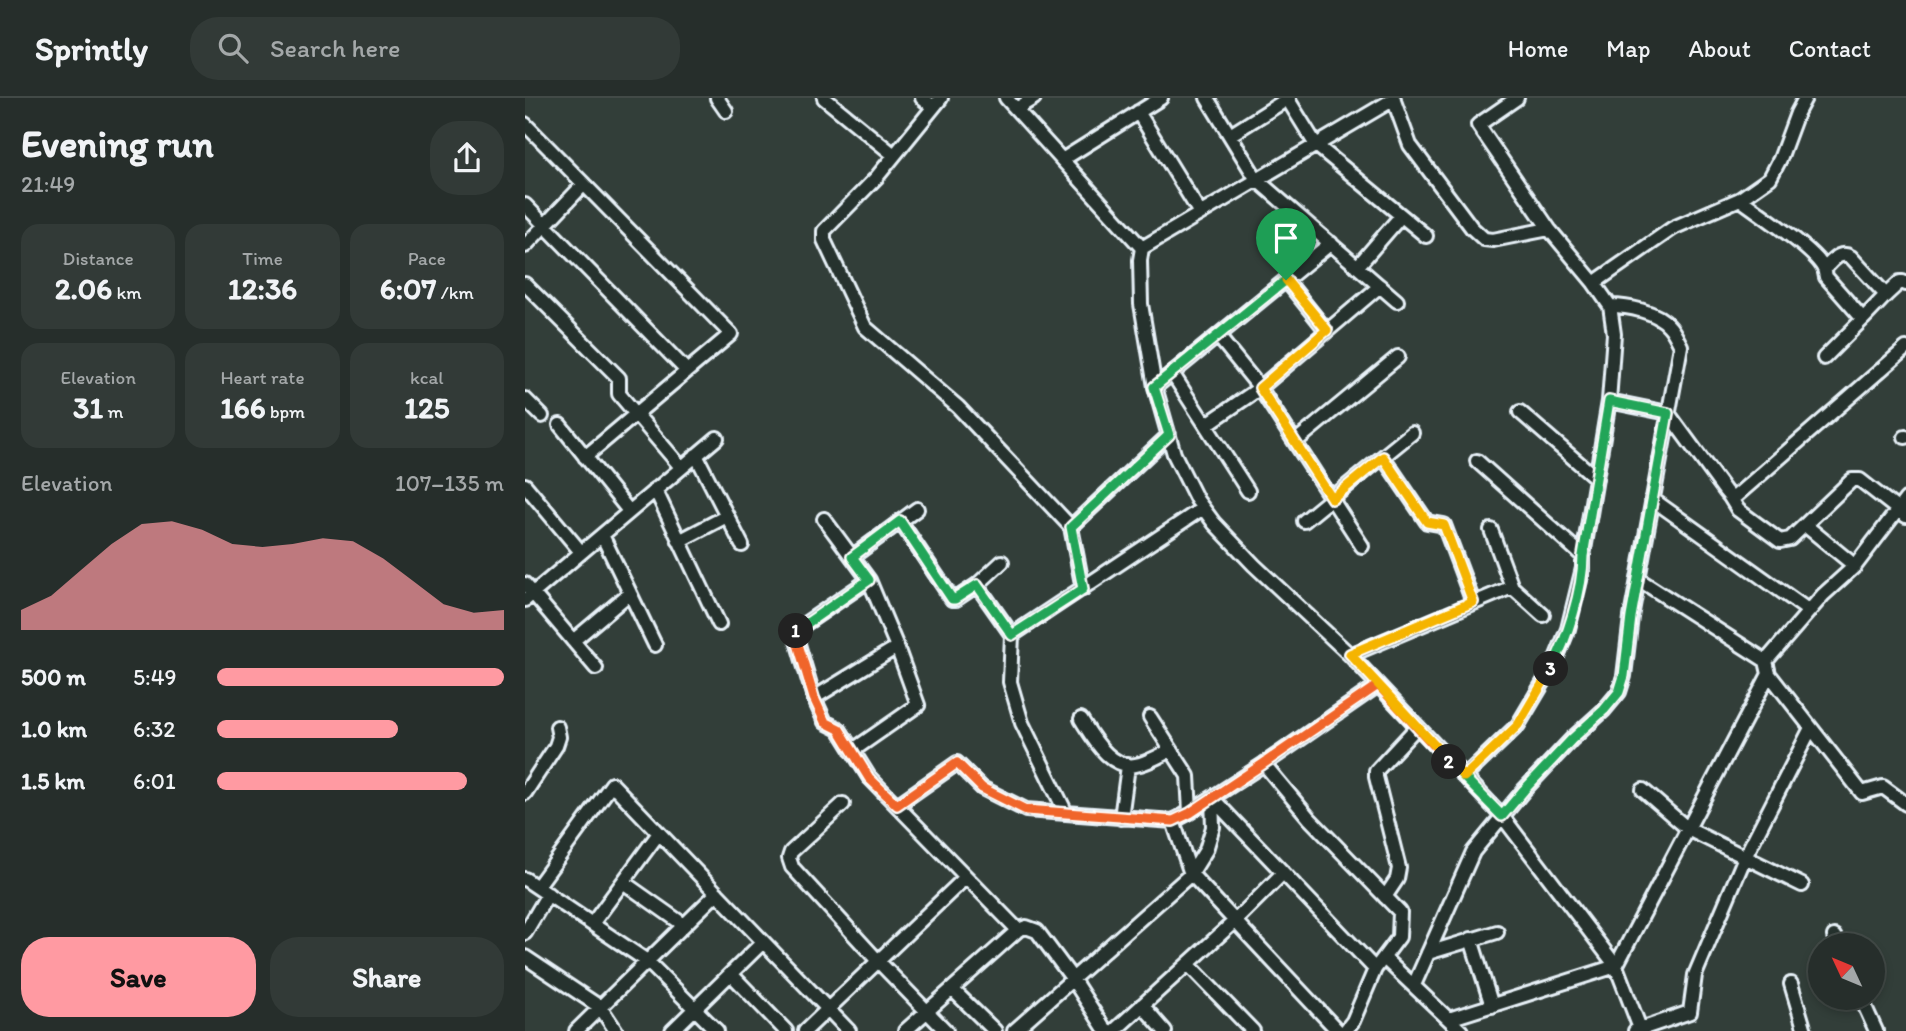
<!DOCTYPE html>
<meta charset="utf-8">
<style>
:root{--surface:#262e2b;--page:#323a37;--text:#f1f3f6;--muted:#a4a8a9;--line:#424a47;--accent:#ff9aa2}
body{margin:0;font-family:Itim,sans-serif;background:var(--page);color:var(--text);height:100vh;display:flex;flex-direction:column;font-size:26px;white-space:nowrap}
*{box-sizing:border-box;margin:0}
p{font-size:23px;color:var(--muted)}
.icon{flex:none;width:38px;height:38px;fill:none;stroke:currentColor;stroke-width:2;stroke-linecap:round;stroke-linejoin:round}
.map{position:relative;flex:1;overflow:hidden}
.sheet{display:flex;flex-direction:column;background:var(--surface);width:525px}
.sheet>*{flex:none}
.needle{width:46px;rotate:314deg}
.tools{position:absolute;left:1283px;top:835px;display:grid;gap:14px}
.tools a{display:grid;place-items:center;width:77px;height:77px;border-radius:50%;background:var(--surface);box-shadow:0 4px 10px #0003,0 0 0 2px var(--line);font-size:35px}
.pin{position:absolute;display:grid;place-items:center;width:60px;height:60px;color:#fff;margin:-72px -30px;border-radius:50% 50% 50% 0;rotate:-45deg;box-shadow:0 0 7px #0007}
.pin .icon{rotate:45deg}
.km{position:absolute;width:35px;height:35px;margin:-18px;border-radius:50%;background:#222;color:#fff;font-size:19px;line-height:35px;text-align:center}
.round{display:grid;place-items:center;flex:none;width:74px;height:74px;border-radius:28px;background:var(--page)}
.summary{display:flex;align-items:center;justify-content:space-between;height:119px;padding:0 21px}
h1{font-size:38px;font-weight:700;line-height:52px}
.stats{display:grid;grid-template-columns:repeat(3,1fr);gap:10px;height:119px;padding:7px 21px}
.stats div{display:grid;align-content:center;border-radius:18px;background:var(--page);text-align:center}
.stats b{font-size:30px;font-weight:700}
.stats small{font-size:19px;font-weight:400}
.stats p{font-size:19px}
.chart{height:196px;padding:14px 21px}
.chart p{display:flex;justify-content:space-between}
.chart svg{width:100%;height:126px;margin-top:7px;fill:var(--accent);opacity:.7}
.button{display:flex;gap:14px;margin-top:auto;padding:14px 21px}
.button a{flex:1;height:80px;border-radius:28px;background:var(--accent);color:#111;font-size:28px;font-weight:700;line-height:80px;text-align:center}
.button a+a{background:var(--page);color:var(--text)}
ul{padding:0 21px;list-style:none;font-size:23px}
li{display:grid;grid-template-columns:112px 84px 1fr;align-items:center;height:52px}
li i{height:18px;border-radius:9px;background:var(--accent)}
header{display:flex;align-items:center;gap:42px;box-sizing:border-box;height:98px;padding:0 35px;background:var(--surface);border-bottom:2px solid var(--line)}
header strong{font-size:33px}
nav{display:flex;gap:38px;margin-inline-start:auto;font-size:24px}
.search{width:490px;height:63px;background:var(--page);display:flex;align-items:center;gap:18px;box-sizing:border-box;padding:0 24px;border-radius:28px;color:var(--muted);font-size:26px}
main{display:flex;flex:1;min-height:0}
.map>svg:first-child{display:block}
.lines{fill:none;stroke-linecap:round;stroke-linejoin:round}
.minor-casing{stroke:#e8f1f8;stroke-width:18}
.minor{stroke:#26332d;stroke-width:12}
.split-1-casing{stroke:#fff;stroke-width:14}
.split-2-casing{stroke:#fff;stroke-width:14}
.split-3-casing{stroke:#fff;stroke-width:14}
.split-4-casing{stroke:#fff;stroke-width:14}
.split-1{stroke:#22a559;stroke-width:9}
.split-2{stroke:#f0652b;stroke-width:9}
.split-3{stroke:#22a559;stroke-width:9}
.split-4{stroke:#f5b400;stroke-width:9}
</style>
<header>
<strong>Sprintly</strong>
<div class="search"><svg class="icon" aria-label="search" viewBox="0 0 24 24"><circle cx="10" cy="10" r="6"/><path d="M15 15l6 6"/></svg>Search here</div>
<nav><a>Home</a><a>Map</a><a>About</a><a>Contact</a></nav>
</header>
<main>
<section class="sheet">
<div class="summary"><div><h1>Evening run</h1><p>21:49</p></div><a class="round"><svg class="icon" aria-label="share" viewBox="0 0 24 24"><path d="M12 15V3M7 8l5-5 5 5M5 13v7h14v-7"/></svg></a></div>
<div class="stats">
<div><p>Distance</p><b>2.06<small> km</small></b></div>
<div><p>Time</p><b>12:36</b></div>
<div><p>Pace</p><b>6:07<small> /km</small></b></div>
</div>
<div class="stats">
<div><p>Elevation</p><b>31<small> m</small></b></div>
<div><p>Heart rate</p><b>166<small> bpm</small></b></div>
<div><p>kcal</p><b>125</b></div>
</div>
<div class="chart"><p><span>Elevation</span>107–135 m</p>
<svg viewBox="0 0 160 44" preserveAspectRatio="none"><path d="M0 44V37L10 32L20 23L30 14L40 7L50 6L60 9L70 14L80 15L90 14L100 12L110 13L120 19L130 27L140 35L150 38L160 37V44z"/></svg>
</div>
<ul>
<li><b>500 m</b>5:49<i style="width:100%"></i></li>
<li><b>1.0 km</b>6:32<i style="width:63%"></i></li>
<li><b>1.5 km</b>6:01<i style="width:87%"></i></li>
</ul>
<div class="button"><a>Save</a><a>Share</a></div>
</section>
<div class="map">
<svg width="1381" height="933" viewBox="0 0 1381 933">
<rect width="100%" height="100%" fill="#323e39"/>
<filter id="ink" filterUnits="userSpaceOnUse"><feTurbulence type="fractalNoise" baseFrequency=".0143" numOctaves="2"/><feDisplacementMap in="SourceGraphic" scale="14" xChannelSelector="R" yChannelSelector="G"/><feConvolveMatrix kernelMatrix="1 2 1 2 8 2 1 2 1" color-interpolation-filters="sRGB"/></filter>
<g filter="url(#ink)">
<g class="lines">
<defs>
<path id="minor" d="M192,0L201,13
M299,0L369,57
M397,0L408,9
M416,0L351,80L299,133V142L340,229L433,309L546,429L558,491
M481,0L617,150L615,162L616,206L630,289L649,356L672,402L689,425L729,467L825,557L977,718L1091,868L1116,933
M682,0L732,82L872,203
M762,0L791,47L901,138
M868,0L885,47L947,130L959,141L968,142L1024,131
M491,11L509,0
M613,14L675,115
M0,26L206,236L60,359
M705,37L764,0
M537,62L636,0
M1215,101C1235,116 1287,150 1298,169C1300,172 1300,175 1301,179L1338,221L1299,260
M0,107L162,273
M0,148L59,86
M617,150L869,1
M832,169L876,118
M1299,171C1308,163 1314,152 1326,159L1361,197L1375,184H1378L1381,186
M761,182L801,232
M1069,185L1148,130L1215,101L1245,80L1255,61L1272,15L1280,0
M0,186L94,280V296L156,369
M1338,221L1361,197
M693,238L735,290L837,448
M647,275L723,393
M630,289L806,145
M0,301L17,318
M1084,303L1143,315L1200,393L1205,399L1211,398L1381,250
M995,314L1070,379
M35,327L104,413
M681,327L735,290L855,188
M1380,339H1381
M770,344L873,259
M171,357L217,447
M858,359L902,424L919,427L948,504
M952,363L1058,458
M0,387L56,454
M130,391L194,526
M1205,399L1213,412L1255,443L1265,441L1327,382H1335L1381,418
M1127,401L1284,513
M299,421L344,482L372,549L393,607L327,653
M375,423L427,501H431L452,487L477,464
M779,423L887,335
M1280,427L1330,468
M546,429L644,337
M966,432L987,489L1018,517
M77,437L130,547
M154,443L202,418
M327,459L392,411
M1113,481L1241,563L1244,576L1337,695L1358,689L1381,706
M344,482L271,532L270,536L289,600L300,624L314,631L344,679L493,832
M0,486L71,570
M452,487L487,537L485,584L497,625L541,715
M0,502L192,340
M487,537L678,410
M48,543L105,495
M825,557L987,489
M1241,563L1298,497L1330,468L1381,401
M289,600L372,549
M625,619L663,678L665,714
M556,621C568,640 587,675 615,666C626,663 636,657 646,652
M739,666L784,720L875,814L874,839L850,871L828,923L820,933
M939,679L993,627L1028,568L1043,531L1058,470V458L1084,303L1089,236L1085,208L1069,185L1024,131L953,27L992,0
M1118,692L1163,731L1277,787
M0,695L31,648L34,639L32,629
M318,706L266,754L264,760L267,769L353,863L421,933
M372,707L432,665L457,690L501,712L648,723L665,714L739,666L853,587
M596,720L603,668
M648,723L666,776L813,933
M0,781L122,863L192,933
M98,784L159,827
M12,789L87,686L324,933
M860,799L872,781L874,770L851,679V673L892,629
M67,826L134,735
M0,835L23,796
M1309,838L1313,847
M946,841L967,908
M903,855L972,834
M0,859L75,909L91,933
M859,860L936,933
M663,866L728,933
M206,876L261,933
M1266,886L1280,933
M889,887L948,754L999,692L1047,641L1079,612L1094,594L1099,578L1106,519L1156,248C1152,241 1149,233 1144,228C1132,213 1102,208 1085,208
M427,891L470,933
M1336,900L1351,933
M617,907L640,933
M924,921L1091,868L1244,576
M51,933L192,795
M147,933L238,844
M280,933L441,779
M380,933L493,832L501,829L512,833L547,880L581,933
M489,933L666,776L681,752L688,729L687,700L850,871
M589,933L710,823L758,775
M1110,933L1165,914L1170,877L1220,759L1286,630"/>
</defs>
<use href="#minor" class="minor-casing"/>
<use href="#minor" class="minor"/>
</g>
</g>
<g class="lines" filter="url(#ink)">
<defs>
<path id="split-1" d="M271,533L344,482L327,459L375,423L427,501H430L452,487L487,537L558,491L546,429L644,337L629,289L761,182"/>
<path id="split-2" d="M271,533L270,536L289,600L300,624L314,631L344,680L372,707L432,665L457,690L501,712L648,723L665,715L738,666L853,587L924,664"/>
<path id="split-3" d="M924,664L977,718L999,692L1047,641L1079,612L1094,594L1099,578L1106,519L1143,315L1084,303L1058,458C1058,491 1042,542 1026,571"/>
<path id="split-4" d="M761,182L802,232L735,290L807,401L858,359L902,424L919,427L948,504L825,556L939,679L993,627L1026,571"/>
</defs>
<use href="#split-1" class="split-1-casing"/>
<use href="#split-2" class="split-2-casing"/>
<use href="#split-3" class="split-3-casing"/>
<use href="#split-4" class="split-4-casing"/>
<use href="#split-1" class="split-1"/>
<use href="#split-2" class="split-2"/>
<use href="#split-3" class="split-3"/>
<use href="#split-4" class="split-4"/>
</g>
</svg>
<div class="tools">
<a><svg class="needle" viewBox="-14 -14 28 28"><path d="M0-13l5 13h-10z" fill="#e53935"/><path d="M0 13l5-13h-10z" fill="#a4a8a9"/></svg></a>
</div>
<div class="pin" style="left:761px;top:182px;background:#1e9e55"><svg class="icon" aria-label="arrive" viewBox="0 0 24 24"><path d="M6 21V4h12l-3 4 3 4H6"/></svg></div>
<b class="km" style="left:271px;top:533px">1</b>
<b class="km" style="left:924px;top:664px">2</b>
<b class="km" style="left:1026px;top:571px">3</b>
</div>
</main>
